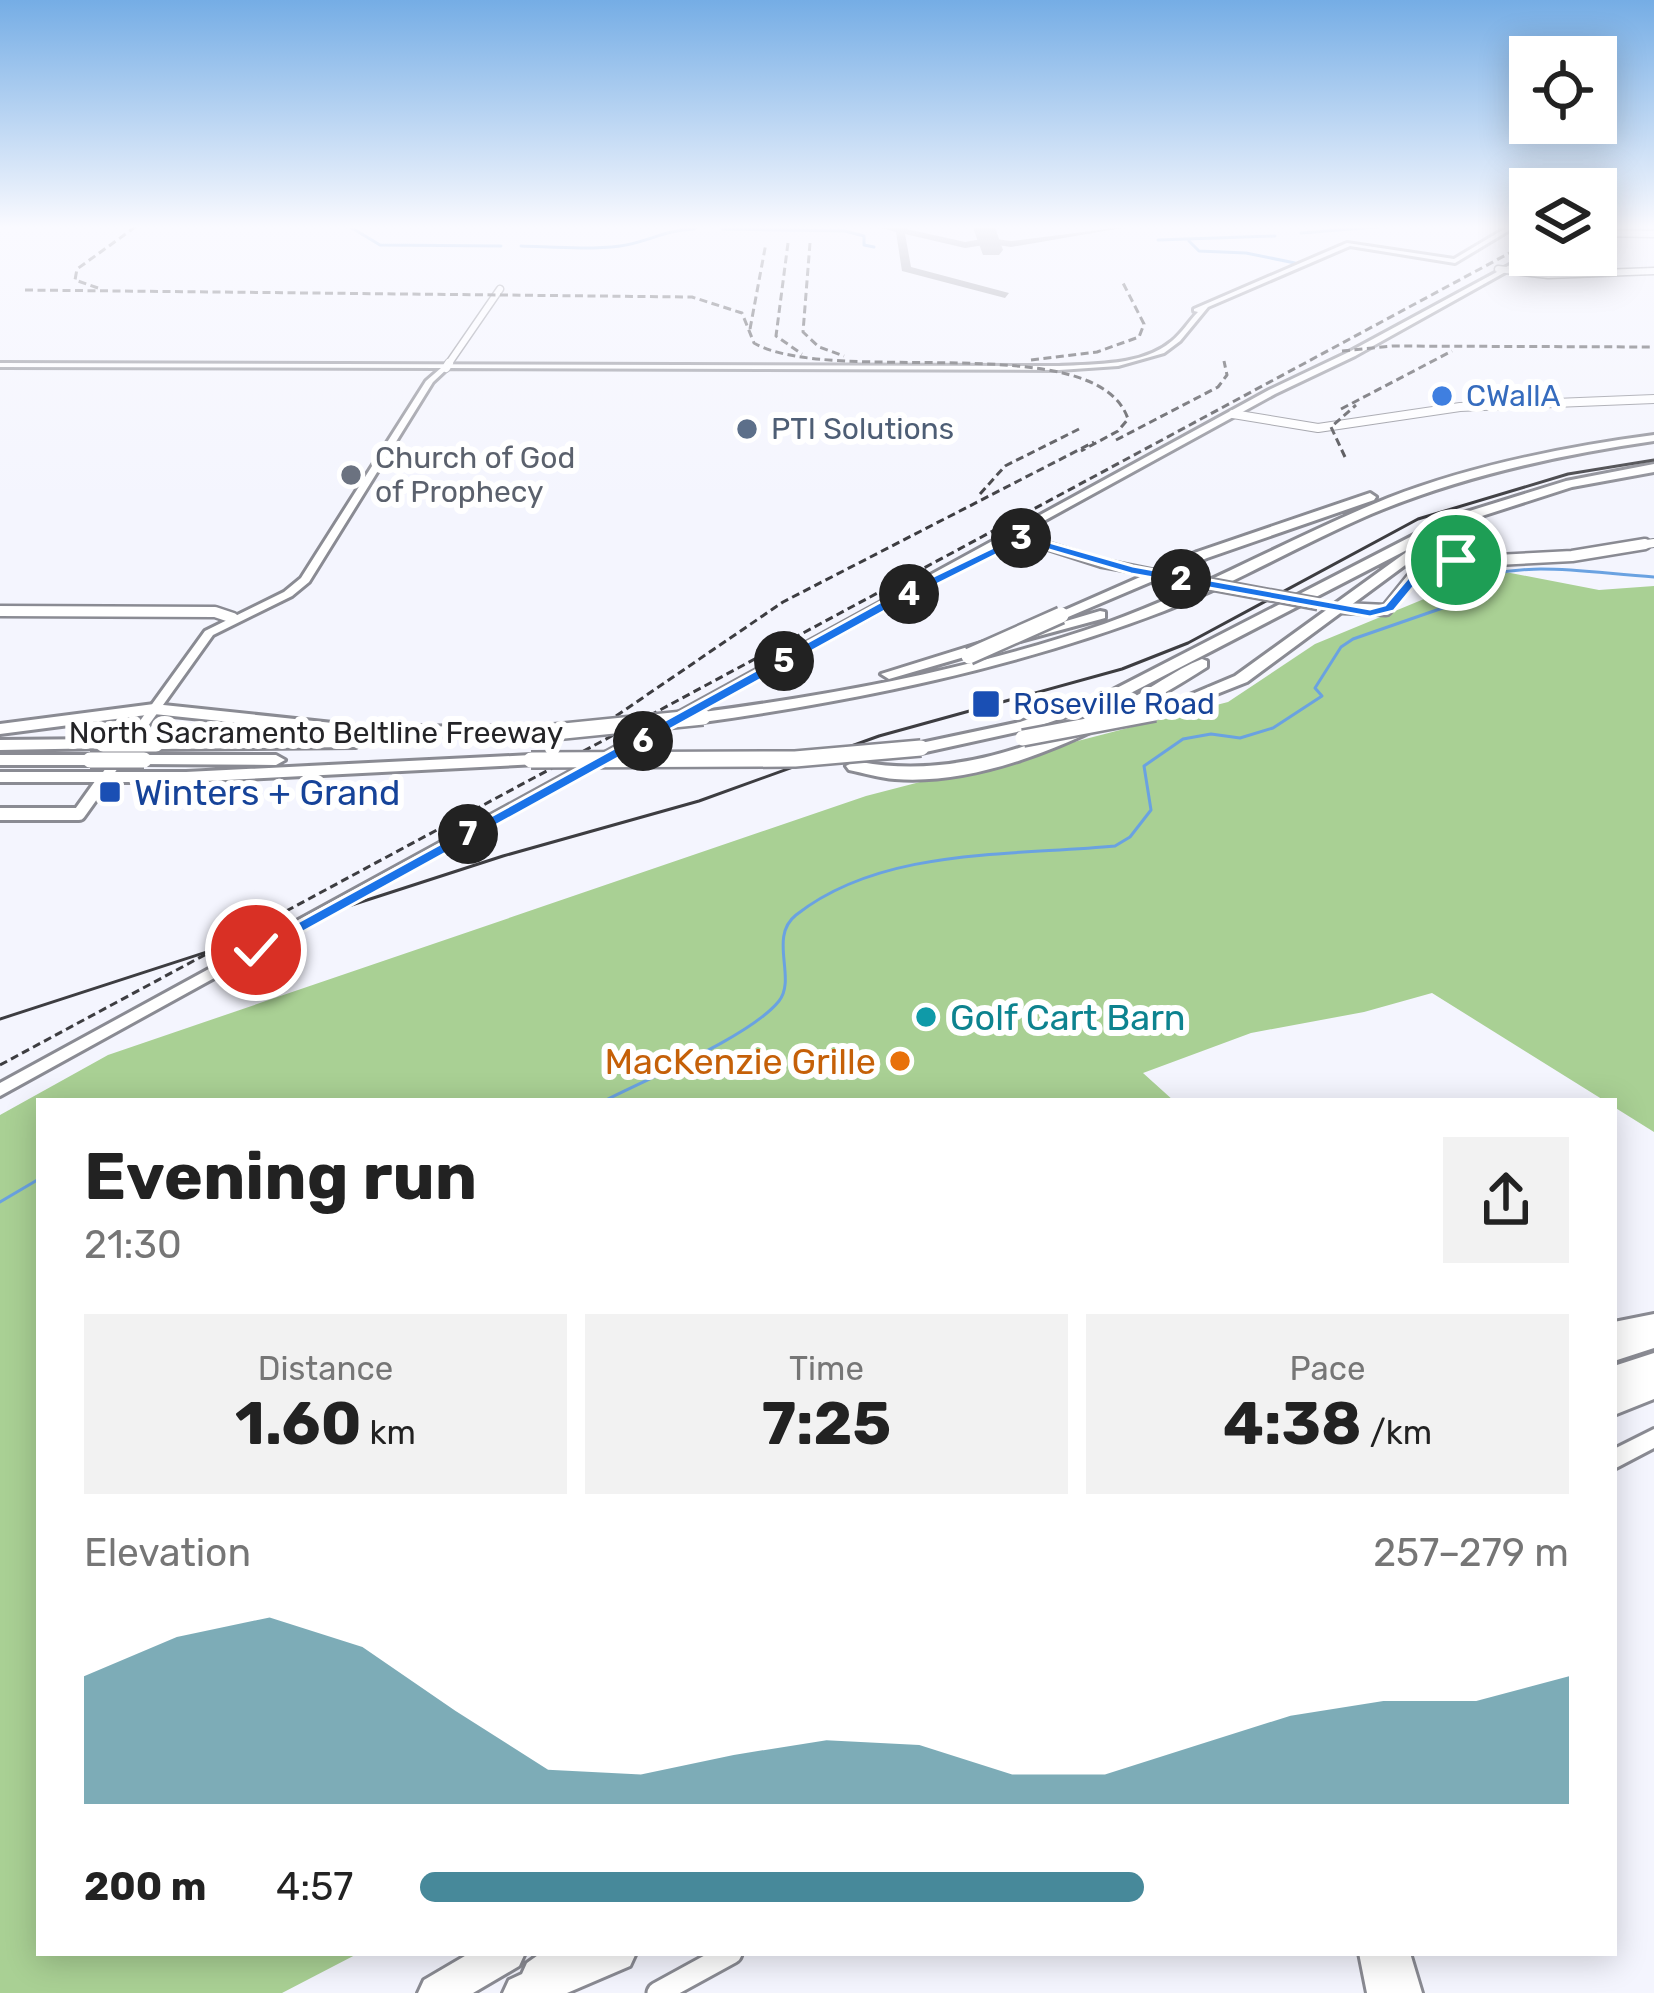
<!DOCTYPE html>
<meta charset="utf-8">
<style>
:root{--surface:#fff;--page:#f2f2f2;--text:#222;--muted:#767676;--accent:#47899a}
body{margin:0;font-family:Rubik,sans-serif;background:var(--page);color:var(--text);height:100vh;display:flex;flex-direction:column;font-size:45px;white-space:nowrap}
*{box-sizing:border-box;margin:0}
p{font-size:39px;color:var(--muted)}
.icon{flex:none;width:66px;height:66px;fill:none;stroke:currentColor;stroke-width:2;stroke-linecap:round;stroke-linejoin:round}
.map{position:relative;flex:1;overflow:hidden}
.sheet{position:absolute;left:36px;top:1098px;width:1581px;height:858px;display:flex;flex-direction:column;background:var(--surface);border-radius:0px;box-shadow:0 6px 30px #0003}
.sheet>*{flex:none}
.buttons{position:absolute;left:1509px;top:36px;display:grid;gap:24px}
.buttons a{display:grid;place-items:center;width:108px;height:108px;border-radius:0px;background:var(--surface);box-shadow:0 6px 30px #0003;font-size:60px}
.pin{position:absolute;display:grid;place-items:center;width:102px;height:102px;color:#fff;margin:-51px;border:6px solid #fff;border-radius:50%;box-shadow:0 3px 12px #0007}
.km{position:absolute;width:60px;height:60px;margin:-30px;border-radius:50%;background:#222;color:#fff;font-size:33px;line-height:60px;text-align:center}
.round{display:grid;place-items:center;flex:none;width:126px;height:126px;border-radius:0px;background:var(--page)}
.headline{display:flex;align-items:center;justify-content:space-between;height:204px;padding:0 48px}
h1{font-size:66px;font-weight:700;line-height:90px}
.stats{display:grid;grid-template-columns:repeat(3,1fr);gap:18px;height:204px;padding:12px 48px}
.stats div{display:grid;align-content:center;border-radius:0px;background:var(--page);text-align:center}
.stats b{font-size:60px;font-weight:700}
.stats small{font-size:33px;font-weight:400}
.stats p{font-size:33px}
.chart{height:336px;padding:24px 48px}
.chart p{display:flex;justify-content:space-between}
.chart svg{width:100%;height:216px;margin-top:12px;fill:var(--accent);opacity:.7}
ul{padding:0 48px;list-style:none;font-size:39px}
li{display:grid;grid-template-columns:192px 144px 1fr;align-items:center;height:90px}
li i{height:30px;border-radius:15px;background:var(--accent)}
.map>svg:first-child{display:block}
.green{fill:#a9d094}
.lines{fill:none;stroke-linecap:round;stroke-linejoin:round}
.stream{stroke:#6aa2e1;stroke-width:3}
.taxiway{fill:#9899a0;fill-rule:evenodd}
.runway{fill:#9899a0;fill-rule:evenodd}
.tertiary-far4-casing{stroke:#8a8b93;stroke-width:9}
.tertiary-far3-casing{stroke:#8a8b93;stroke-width:10}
.tertiary-far2-casing{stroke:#8a8b93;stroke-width:15}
.tertiary-far1-casing{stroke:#8a8b93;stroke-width:18}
.tertiary-casing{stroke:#8a8b93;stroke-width:27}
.secondary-casing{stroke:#8a8b93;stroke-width:6}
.motorway-casing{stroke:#8a8b93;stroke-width:6}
.tertiary-far4{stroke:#fff;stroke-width:6}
.tertiary-far3{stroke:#fff;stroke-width:8}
.tertiary-far2{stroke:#fff;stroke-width:10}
.tertiary-far1{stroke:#fff;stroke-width:12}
.tertiary{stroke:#fff;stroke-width:21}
.secondary{fill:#fff;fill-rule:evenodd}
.motorway{fill:#fff;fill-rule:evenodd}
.tram{stroke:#3d3d41;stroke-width:3}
.rail{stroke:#3d3d41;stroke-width:3;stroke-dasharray:8 4.5;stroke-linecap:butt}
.secondary-bridge-casing{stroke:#8a8b93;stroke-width:15;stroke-linecap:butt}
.motorway-bridge-casing{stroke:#8a8b93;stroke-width:20;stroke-linecap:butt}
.secondary-bridge{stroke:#fff;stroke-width:10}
.motorway-bridge{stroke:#fff;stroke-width:15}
.route{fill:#1a73e8;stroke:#fff;stroke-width:3}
.shop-dot{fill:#3f7fe0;stroke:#fff;stroke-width:4.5}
.service-dot{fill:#5c6f8a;stroke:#fff;stroke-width:4.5}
.worship-dot{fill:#6b7280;stroke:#fff;stroke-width:4.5}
.transit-dot{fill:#1a4fb4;stroke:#fff;stroke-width:4.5}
.culture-dot{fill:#0f9aa8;stroke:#fff;stroke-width:4.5}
.food-dot{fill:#e8710a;stroke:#fff;stroke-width:4.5}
.labels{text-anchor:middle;stroke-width:12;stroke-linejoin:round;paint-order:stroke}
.far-shop-label{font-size:30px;fill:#366cbe;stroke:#fff;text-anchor:start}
.far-service-label{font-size:30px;fill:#4e5e75;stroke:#fff;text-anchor:start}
.far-worship-label{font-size:30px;fill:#5b616d;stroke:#fff;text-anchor:start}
.far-transit-label{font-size:30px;fill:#164399;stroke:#fff;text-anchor:start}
.far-street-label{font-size:30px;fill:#242427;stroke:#fff}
.transit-label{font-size:36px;fill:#164399;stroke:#fff;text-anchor:start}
.culture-label{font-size:36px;fill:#0d838f;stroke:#fff;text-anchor:start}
.food-label{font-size:36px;fill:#c56008;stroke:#fff;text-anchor:end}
</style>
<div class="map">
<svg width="1654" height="1993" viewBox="0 0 1654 1993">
<rect width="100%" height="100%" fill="#f4f5fe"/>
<path class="green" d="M1469,565L1599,590L1654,586V1132L1614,1107V1101H1605L1432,993L1364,1012L1251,1033L1143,1073L1174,1101H39V1953H359L282,1993H0V1115L108,1055L866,796L1228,702L1315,644L1441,592Z"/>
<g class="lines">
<path class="stream" d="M347,225L380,245L501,246
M1387,226L1395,225
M723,229L845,231L864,236V245L874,247
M1301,233L1377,227
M1158,240L1275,236
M1189,241L1199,251L1246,253L1295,263
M521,246C554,247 587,250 620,246C649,242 663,230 695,229
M604,1101C648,1078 750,1037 779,1001C797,978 768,937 796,915C882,847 1012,856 1115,846L1130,837L1151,810L1144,766L1183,739L1211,734L1240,738L1273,728L1322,696L1315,688L1341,647L1353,639L1457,603L1458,584C1523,558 1586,573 1654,577
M0,1202L39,1179"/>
<path class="taxiway" d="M872,225H889L965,242L988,238L1011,241L1139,225L1011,247L991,244L965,248L905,234L911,267L1009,293L1005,298L902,271L896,232Z"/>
<path class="runway" d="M972,225H994L1003,250L999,255H983Z"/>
<defs>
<path id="tertiary-far4" d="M1596,233L1654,234
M1498,269L1548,275L1654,271
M447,366L500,289"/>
<path id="tertiary-far3" d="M446,368L449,363
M1233,414L1318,428L1460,407L1654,399
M1626,547L1654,543"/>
<path id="tertiary-far2" d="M1343,608L1386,610L1416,573L1437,563L1572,556L1645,544
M0,611L215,612L233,618"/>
<path id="tertiary-far1" d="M0,814H79L104,779"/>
<path id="tertiary" d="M658,1993L731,1953"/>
<path id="secondary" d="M1511,225H1518L1455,263L1350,246L1208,307L1180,341L1164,353L1118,366L1059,370L448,368L433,382L309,582L292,596L213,635L108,782L104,783L98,779L205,631L284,592L301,578L426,381L441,368L0,367V363L1059,366C1096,364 1142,366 1172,341C1182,333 1189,321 1198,312L1194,311V309L1347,243L1454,259Z
M1530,254L1536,255L1355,356L1275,394L1020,534L1102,560L1186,577V581L1100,566L1013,538L0,1096V1083L1269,390L1349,352Z
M1654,1429V1448L1614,1469V1449Z
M1359,1953H1410L1422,1993H1367Z"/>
<path id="motorway" d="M1654,435V441C1557,455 1462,476 1371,514C1301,544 1236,583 1164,611C1015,668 861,700 703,722L695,717L703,712C839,694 974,669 1104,624C1202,589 1292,537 1388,498C1473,465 1564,447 1654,435Z
M1654,464V472L1572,487L1457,524L1123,697L1030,729L921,753L913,748L921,743L1020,722L1111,691L1447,518L1566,481Z
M1370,493L1376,497L1374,500L1207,558L1068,617L1056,614L1197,552Z
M1419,543L1431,546L1247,682L1161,716L1155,718L1147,713L1235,676Z
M1100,611L1105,612V618L1020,641L1013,637Z
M990,640L995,642V648L889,679L881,674Z
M1202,659L1207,661V667C1122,721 999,787 895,779C880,778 864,773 849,770L846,766L855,761C949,780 1038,747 1121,704C1148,691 1174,670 1202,659Z
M154,704L361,726L554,727L562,732L554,737L361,736L154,714L0,734V724Z
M350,738L358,743L356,747L156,749L148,744L156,739Z
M103,739L111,744L109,748L0,750V740Z
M0,755H90L99,760L90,765H0Z
M144,755H276L285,760L276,765L138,764L135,760Z
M531,755L537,756V764L186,782H0V772H186Z
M1654,1314V1348L1614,1361V1322Z
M1654,1353V1399L1614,1415V1390L1620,1388L1614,1390V1366Z
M470,1953H525L519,1966L473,1993H418L424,1980Z
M541,1953H636L630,1966L567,1993H503L509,1980L522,1974L527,1963Z"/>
</defs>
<use href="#tertiary-far4" class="tertiary-far4-casing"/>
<use href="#tertiary-far3" class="tertiary-far3-casing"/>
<use href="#tertiary-far2" class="tertiary-far2-casing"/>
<use href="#tertiary-far1" class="tertiary-far1-casing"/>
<use href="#tertiary" class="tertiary-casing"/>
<use href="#secondary" class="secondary-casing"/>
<use href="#motorway" class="motorway-casing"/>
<use href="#tertiary-far4" class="tertiary-far4"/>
<use href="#tertiary-far3" class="tertiary-far3"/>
<use href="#tertiary-far2" class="tertiary-far2"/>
<use href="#tertiary-far1" class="tertiary-far1"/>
<use href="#tertiary" class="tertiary"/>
<use href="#secondary" class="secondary"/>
<use href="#motorway" class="motorway"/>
<path class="tram" d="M0,1019L503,856L699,801L879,736L1122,669L1188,643L1418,519L1568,474L1654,460"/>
<path class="rail" d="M788,243L776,336L802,354
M810,243L803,332L819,347L844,356
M98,288L75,280L77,269L138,225
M25,290L692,297L742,313L754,343C833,388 1097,326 1128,419L1118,431L1081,451
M750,329L766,243
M1342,351L1392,346L1654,347
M1031,360L1097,352L1139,337L1144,324L1122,281
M1341,409L1452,351
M1116,440L1218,387L1227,375L1224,361
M1345,457L1331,427L1356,405
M980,494L1005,466L1079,429
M616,716L783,602L1094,442
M0,1065L1530,242"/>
<defs>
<path id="secondary-bridge" d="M1182,579L1318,604"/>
<path id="motorway-bridge" d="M969,656L1061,615
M554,732L703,717
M1023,738L1155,713
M103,744H156
M90,760H144
M531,760L795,759L921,748"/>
</defs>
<use href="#secondary-bridge" class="secondary-bridge-casing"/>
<use href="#motorway-bridge" class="motorway-bridge-casing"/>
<use href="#secondary-bridge" class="secondary-bridge"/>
<use href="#motorway-bridge" class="motorway-bridge"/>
</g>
<linearGradient id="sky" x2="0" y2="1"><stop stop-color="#75ade5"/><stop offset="0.45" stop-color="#fafaff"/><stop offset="1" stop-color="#fafaff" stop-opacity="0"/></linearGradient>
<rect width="1654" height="504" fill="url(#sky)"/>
<path class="route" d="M1021,534L1133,566L1370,609L1385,605L1417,567L1456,556L1463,560L1426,572L1394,611L1370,617L1131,574L1022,542L892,607L263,954L247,950L882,601Z"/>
<circle class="shop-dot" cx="1442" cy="396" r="12"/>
<circle class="service-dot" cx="747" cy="429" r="12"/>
<circle class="worship-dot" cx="351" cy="475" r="12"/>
<g class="transit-dot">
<rect x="971" y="689" width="30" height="30" rx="6"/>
<rect x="98" y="780" width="24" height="24" rx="6"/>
</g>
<circle class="culture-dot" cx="926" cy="1017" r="12"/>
<circle class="food-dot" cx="900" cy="1061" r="12"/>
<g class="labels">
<g class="far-shop-label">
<text x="1466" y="406">CWallA</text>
</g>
<g class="far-service-label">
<text x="771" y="439">PTI Solutions</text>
</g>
<g class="far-worship-label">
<text x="375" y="468">Church of God<tspan x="375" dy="34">of Prophecy</tspan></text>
</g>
<g class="far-transit-label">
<text x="1013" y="714">Roseville Road</text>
</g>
<g class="far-street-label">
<text x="316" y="743">North Sacramento Beltline Freeway</text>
</g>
<g class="transit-label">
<text x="134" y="805">Winters + Grand</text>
</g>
<g class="culture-label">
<text x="950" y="1030">Golf Cart Barn</text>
</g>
<g class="food-label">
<text x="876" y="1074">MacKenzie Grille</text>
</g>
</g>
</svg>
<div class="buttons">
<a><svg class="icon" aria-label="locate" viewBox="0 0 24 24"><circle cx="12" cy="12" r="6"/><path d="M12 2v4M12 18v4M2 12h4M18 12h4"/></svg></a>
<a><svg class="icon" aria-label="layers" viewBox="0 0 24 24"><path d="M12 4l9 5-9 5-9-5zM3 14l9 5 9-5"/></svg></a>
</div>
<div class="pin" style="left:1456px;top:560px;background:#1e9e55"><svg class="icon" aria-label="arrive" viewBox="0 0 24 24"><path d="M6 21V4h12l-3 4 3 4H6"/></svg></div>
<div class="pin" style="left:256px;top:950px;background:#d93025"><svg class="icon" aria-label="check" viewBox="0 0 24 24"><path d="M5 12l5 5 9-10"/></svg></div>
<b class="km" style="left:1181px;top:579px">2</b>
<b class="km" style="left:1021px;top:538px">3</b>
<b class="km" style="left:909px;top:594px">4</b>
<b class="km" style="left:784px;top:661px">5</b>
<b class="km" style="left:643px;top:741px">6</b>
<b class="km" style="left:468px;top:834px">7</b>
<section class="sheet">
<div class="headline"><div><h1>Evening run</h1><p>21:30</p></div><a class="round"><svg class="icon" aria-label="share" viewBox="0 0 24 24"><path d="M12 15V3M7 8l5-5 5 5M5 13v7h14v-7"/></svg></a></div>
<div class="stats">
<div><p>Distance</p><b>1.60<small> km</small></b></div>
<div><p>Time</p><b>7:25</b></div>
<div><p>Pace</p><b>4:38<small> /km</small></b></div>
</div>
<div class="chart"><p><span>Elevation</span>257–279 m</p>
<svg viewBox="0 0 160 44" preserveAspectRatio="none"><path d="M0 44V18L10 10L20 6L30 12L40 25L50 37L60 38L70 34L80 31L90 32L100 38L110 38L120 32L130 26L140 23L150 23L160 18V44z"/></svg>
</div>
<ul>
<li><b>200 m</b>4:57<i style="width:63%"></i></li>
</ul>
</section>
</div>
